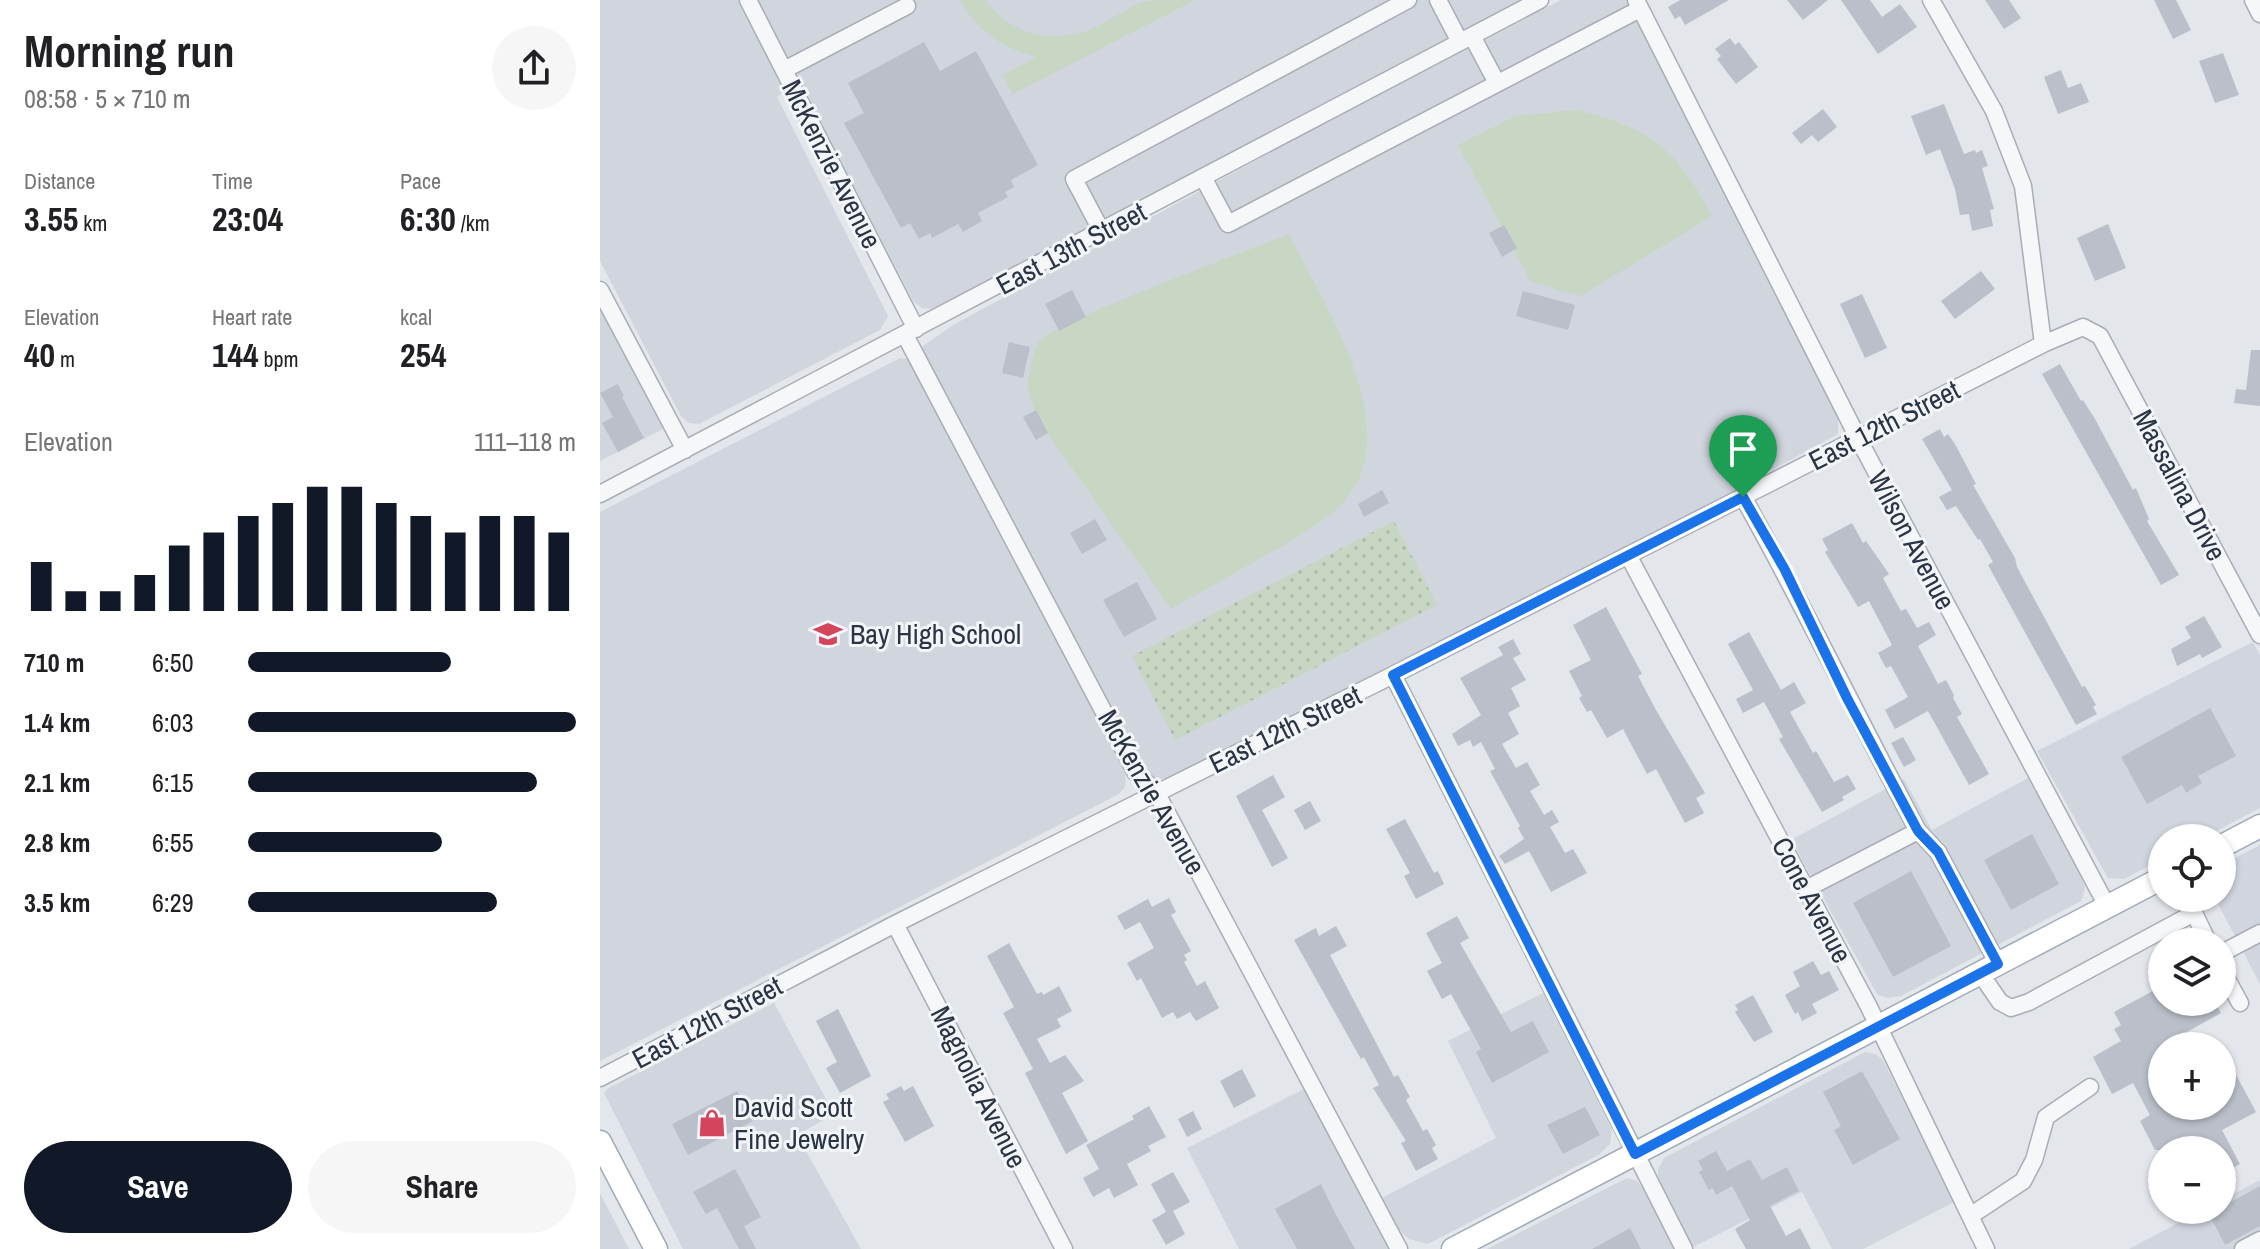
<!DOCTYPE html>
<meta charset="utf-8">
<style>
:root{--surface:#fff;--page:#f6f6f6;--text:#202124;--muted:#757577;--accent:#111827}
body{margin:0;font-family:"Archivo Narrow",sans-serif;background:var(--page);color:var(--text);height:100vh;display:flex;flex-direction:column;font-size:30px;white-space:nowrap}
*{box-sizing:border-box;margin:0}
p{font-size:26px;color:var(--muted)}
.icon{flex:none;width:44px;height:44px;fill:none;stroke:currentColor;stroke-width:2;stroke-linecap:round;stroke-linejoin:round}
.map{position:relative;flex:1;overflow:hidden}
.side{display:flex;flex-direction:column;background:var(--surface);width:600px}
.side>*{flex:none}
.tools{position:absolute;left:1548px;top:824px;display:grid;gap:16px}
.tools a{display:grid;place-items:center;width:88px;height:88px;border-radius:50%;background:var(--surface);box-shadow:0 2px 6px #0004;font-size:40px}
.pin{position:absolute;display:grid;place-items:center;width:68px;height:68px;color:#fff;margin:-82px -34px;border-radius:50% 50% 50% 0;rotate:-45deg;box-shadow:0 0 8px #0007}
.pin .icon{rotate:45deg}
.round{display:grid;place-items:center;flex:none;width:84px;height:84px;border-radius:42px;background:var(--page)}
.summary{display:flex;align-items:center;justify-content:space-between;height:136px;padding:0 24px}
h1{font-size:44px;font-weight:700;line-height:60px}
.stats{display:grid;grid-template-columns:repeat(3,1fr);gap:12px;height:136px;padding:8px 24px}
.stats div{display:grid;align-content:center}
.stats b{font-size:34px;font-weight:700}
.stats small{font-size:22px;font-weight:400}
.stats p{font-size:22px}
.chart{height:224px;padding:16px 24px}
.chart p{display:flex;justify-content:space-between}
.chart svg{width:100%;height:144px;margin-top:8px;stroke:var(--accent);stroke-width:6}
.cta{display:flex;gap:16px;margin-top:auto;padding:16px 24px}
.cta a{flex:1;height:92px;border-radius:48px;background:var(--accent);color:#fff;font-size:32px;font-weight:700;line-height:92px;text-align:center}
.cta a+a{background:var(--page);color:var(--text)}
ul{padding:0 24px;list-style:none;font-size:26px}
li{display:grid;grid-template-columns:128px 96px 1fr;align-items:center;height:60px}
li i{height:20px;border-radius:10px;background:var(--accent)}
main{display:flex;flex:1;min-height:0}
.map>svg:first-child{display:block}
.built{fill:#d1d5de}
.green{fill:#c8d6c4}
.park{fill:url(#park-dots)}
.building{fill:#babfc9}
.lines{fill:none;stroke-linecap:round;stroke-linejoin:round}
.minor-casing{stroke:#a8adb6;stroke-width:19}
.major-casing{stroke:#a1aab8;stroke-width:25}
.minor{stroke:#f6f7f9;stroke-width:16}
.major{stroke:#fff;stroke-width:22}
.route-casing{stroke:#fff;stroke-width:16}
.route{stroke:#1a73e8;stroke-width:10}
.labels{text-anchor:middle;stroke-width:6;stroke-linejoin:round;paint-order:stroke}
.street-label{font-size:28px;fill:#2a3444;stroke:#f3f5f8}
.poi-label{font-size:28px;fill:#2a3444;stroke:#f3f5f8;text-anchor:start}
</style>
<main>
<section class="side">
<div class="summary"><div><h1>Morning run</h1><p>08:58 · 5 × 710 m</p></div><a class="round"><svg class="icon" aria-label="share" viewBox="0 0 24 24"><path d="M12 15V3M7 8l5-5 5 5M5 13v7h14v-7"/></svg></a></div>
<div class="stats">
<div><p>Distance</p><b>3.55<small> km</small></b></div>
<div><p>Time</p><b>23:04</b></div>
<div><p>Pace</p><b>6:30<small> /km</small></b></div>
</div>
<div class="stats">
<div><p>Elevation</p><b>40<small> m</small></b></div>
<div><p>Heart rate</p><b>144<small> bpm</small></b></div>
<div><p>kcal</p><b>254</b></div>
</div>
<div class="chart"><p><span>Elevation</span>111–118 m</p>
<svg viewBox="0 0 160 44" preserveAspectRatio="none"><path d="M5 44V29M15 44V38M25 44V38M35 44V33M45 44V24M55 44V20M65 44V15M75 44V11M85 44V6M95 44V6M105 44V11M115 44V15M125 44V20M135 44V15M145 44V15M155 44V20"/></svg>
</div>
<ul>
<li><b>710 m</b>6:50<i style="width:62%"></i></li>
<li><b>1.4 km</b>6:03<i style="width:100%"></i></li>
<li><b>2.1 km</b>6:15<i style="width:88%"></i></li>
<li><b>2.8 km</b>6:55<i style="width:59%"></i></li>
<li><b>3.5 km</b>6:29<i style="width:76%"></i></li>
</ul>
<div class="cta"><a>Save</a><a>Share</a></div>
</section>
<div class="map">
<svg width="1660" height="1249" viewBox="0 0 1660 1249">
<defs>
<pattern id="park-dots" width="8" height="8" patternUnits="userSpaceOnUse" patternTransform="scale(2)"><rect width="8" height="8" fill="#c8d6c4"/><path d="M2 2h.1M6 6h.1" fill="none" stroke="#acb8aa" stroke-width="1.8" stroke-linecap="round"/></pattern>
</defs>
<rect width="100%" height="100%" fill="#e3e6eb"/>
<path class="built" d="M0,0H138L185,91L177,97L288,316L280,330L99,424L88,423L81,416L0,261Z
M157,0H922L332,309L322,308L313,301Z
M961,0H1026L1238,417V434L969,580L567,779H554L549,775L536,758L321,352L323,346L353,325L710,131Z
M0,309L63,429L0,461Z
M300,358L310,359L526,771L525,787L519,794L0,1061V512Z
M1653,642L1660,656V808L1603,838H1562V859L1524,879L1508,878L1437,751Z
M1428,778L1481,877L1485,888L1481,901L1301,996L1287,998L1277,994L1191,840L1304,779L1332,830Z
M1660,845V984L1615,898H1622V865Z
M945,992L1010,1120L1012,1126L1010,1144L1000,1154L828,1244L809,1239L799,1230L782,1198L896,1138L848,1041Z
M174,1003L234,1114L197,1135L261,1249H83L4,1093L9,1088Z
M1265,1052L1275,1054L1282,1059L1356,1201L1263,1249H1232L1202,1192L1093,1247L1058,1177V1169L1064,1158Z
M704,1089L788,1245L789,1249H639L587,1148Z
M1027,1178L1037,1181L1047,1193L1076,1249H887Z
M1660,1180V1249H1529L1603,1210H1622V1200Z
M0,1193L29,1249H0Z"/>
<path class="green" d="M360,0H386C411,36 456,46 496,27C512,19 528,7 545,1C559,0 580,0 595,0L413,94L403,75L436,57C402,48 377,31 360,0Z
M977,110C1050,128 1077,149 1112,216L981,296L931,282L858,145L916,116Z
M689,234C725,308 817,442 733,512C713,529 689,542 666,555C634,573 603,591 571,609L448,434C433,405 422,393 432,360C434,355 435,348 438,343C449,323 653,249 689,234Z"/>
<path class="park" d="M794,521L837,605L575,740L532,656Z"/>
<path class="building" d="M1080,0H1129L1085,25L1080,16L1075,19L1068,7Z
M1187,0H1228L1203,20Z
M1241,0H1270L1282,17L1300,4L1317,27L1278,54Z
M1385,0H1409L1421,18L1404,29Z
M1554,0H1576L1591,30L1573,39Z
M1130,38L1135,45L1139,42L1158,67L1136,84L1117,59L1121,56L1115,49Z
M324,42L340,71L376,51L438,165L411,180L414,187L405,192L408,197L378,213L382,221L363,232L358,224L332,238L330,233L319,239L310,223L301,228L244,123L264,113L248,83Z
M1623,53L1639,95L1615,103L1599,61Z
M1461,70L1468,88L1481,83L1489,102L1458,114L1444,77Z
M1344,104L1364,154L1375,150L1376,153L1382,150L1388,166L1382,168L1394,209L1390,210L1393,226L1372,231L1369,214L1360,215L1355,189L1340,149L1326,155L1311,116Z
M1223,109L1237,127L1218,142L1212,135L1201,144L1192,133Z
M1508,224L1526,268L1495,281L1477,238Z
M904,225L917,248L902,257L889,233Z
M1381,271L1395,289L1355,319L1341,301Z
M472,290L486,317L459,331L445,304Z
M923,291L975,305L968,330L916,316Z
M1262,294L1287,348L1265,358L1240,304Z
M409,342L430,347L423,378L402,373Z
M1651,350H1660V406L1634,403L1636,389L1646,390Z
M1460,364L1481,401L1483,400L1495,419L1533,490L1536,488L1549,519L1547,521L1579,575L1561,585L1442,374Z
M18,384L24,396L22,397L44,438L18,452L2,423L13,417L0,393Z
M436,410L448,433L436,440L423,417Z
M1340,429L1344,437L1348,434L1355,444L1376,484L1373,485L1415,558L1417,567L1482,687L1485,686L1496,705L1493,707L1497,714L1476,725L1388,565L1393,562L1380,539L1378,540L1356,506L1347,510L1339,497L1352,490L1322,439Z
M782,490L789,503L764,517L758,504Z
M495,519L507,540L482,554L470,533Z
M1252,523L1263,543L1266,541L1289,574L1283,578L1301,611L1306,609L1317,628L1329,622L1336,635L1318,646L1338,684L1346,680L1354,695L1353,698L1362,714L1357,717L1389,774L1369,785L1328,711L1295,729L1285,710L1308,697L1291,666L1286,668L1278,653L1292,645L1269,601L1258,607L1225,552L1228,550L1222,539Z
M537,582L557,619L524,637L503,600Z
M1006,607L1042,674L1038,676L1056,710L1105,793L1096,798L1104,813L1085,823L1056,769L1047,774L1023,729L1007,738L991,710L987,712L979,698L982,696L969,671L991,660L973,625Z
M1604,616L1622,647L1602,658L1600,654L1577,666L1571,649L1591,638L1585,627Z
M1149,632L1181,690L1194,682L1206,703L1190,712L1213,753L1216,751L1234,782L1248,775L1256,789L1242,797L1244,800L1222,812L1179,739L1183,737L1164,702L1143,713L1136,699L1153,690L1128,644Z
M913,639L921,654L913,658L926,680L911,688L920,706L908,713L919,734L902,744L916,768L927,762L940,785L930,791L944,815L952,810L959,822L950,827L965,853L973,849L987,873L951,892L929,851L905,864L899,856L924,839L918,828L920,826L890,771L895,769L881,742L873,747L870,740L858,746L852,734L881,715L860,678L903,655L898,647Z
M1610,708L1636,756L1598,776L1602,783L1586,793L1582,785L1547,804L1521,757Z
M1303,737L1316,760L1304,767L1291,743Z
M673,775L685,797L662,810L688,858L672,867L636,796Z
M710,801L721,821L705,830L694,810Z
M805,819L834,873L838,871L844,884L816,899L804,876L810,873L786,829Z
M1432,834L1459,884L1411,910L1384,860Z
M1311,871L1351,946L1293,977L1253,903Z
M569,898L576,912L571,915L591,951L584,955L587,960L584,962L597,986L605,981L619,1008L596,1021L590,1012L577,1019L573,1012L562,1018L541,978L537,981L527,963L554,948L540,922L525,930L517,916L548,899L552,907Z
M857,916L869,938L860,943L911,1032L933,1021L949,1052L892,1083L876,1052L881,1049L851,994L842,999L827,971L842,963L826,933Z
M736,926L747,946L730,955L794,1077L798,1075L810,1097L806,1100L823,1131L827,1129L836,1145L832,1148L838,1159L816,1171L801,1143L806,1141L773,1088L779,1085L764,1057L761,1059L694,940L716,928L719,936Z
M409,943L437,994L442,992L443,995L459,986L472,1011L457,1019L461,1027L437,1039L450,1063L465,1055L484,1081L462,1093L488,1141L466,1154L425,1073L433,1069L403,1013L414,1007L387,956Z
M1213,961L1221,975L1229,971L1239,990L1212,1004L1217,1013L1202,1021L1198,1012L1195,1014L1185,995L1200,986L1193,972Z
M1562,986V1002H1580L1583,1008L1594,1002H1615L1621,1013L1585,1033L1592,1046H1562V1067L1557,1070L1562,1079V1106H1622V1078L1634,1071L1656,1112L1622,1130L1640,1164L1622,1174V1150H1603L1598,1139L1577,1150H1555L1540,1121L1550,1115L1533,1083L1512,1094L1493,1057L1521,1041L1514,1029L1521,1025L1514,1012Z
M1153,995L1173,1032L1154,1042L1135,1012L1138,1010L1135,1005Z
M238,1009L271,1076L240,1093L226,1068L237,1062L216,1021Z
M642,1069L656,1096L634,1108L620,1081Z
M1262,1071L1300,1139L1253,1165L1234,1130L1241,1126L1223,1092Z
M301,1086L304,1091L313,1086L334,1126L305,1142L283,1102L289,1099L286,1094Z
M137,1091L153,1121L88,1155L72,1124Z
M549,1106L566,1137L548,1146L551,1151L527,1164L538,1185L514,1198L509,1188L493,1197L483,1178L499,1169L486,1145L534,1119L532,1116Z
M985,1107L1000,1135L963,1154L947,1125Z
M593,1111L602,1129L587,1137L578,1119Z
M1116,1151L1127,1171L1150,1159L1162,1180L1187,1167L1199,1191L1170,1206L1186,1236L1200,1228L1211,1249H1146L1135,1229L1150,1220L1132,1186L1116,1195L1113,1188L1109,1190L1099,1172L1103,1170L1098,1161Z
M135,1169L161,1217L144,1226L156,1249H139L117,1208L106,1214L93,1192Z
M573,1172L590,1202L573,1211L585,1234L566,1245L552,1220L566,1212L551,1184Z
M721,1184L734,1211L755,1249H697L675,1209Z
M1660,1186V1226L1625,1245L1609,1214L1622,1210V1207Z
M1030,1228L1041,1249H992Z"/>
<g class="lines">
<defs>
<path id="minor" d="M148,0L316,329
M838,0L860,42
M1036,0L1258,438L1507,906
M1331,0L1394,111L1423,186L1443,344
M1653,0L1660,14
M872,36L897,83
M184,70L307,6
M603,177L628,224L1040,9
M502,232L474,179L808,0
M0,290L85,450
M305,335L536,773L556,792L799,1249
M0,494L940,0
M1143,497C1204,606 1259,720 1318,831
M1028,555L1269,1007L1386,1249
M793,675L1084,1249
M1206,889L1318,831L1338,852L1398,964
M1587,898L1608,942
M295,924L464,1249
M1622,953L1660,933
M1622,970L1640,1003
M1380,973L1400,1002L1411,1008L1429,1002L1594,913
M0,1078L295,924L793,675L1443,344L1483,327L1500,336L1660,635
M1370,1216L1423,1181L1434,1160L1446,1117L1490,1087
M1643,1249L1660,1240"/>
<path id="major" d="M1622,846L1660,826
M0,1142L56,1249
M853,1249L1562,878"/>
</defs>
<use href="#minor" class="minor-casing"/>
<use href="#major" class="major-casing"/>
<use href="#minor" class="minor"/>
<use href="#major" class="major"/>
</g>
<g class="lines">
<defs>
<path id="route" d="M1143,497L1185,570L1247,698L1318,831L1338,852L1398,964L1035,1154L793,675Z"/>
</defs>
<use href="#route" class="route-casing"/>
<use href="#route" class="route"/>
</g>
<defs>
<symbol id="school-bare" viewBox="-9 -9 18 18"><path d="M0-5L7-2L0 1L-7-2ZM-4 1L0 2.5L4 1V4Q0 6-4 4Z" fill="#d4445a" stroke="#f3f5f8" stroke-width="2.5" paint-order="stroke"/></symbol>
<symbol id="shop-bare" viewBox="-9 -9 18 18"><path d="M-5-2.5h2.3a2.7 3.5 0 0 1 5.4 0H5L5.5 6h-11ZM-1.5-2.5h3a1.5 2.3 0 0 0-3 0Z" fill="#d4445a" stroke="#f3f5f8" stroke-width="2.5" paint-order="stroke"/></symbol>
</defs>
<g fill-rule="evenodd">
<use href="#school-bare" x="208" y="614" width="40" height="40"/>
<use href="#shop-bare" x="92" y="1103" width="40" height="40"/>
</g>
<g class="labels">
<g class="street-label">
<text transform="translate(232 164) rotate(63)" y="10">McKenzie Avenue</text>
<text transform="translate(471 248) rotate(-28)" y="10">East 13th Street</text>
<text transform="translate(1284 425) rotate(-27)" y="10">East 12th Street</text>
<text transform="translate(1580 485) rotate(62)" y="10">Massalina Drive</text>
<text transform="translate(1312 540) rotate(62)" y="10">Wilson Avenue</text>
<text transform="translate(685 729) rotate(-26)" y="10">East 12th Street</text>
<text transform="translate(552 792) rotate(60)" y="10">McKenzie Avenue</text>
<text transform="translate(1212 900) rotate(62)" y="10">Cone Avenue</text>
<text transform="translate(107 1022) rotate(-28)" y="10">East 12th Street</text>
<text transform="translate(379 1087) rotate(63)" y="10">Magnolia Avenue</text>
</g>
<g class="poi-label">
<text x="250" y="644">Bay High School</text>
<text x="134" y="1117">David Scott<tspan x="134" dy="32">Fine Jewelry</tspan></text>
</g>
</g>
</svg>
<div class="tools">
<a><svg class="icon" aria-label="locate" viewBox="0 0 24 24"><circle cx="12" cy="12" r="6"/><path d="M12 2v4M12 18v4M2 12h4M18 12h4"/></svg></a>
<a><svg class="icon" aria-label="layers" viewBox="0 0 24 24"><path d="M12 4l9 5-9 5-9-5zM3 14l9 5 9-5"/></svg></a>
<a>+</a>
<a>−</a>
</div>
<div class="pin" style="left:1143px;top:497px;background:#1e9e55"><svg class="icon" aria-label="arrive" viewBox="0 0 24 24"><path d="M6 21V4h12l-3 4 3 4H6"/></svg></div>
</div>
</main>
